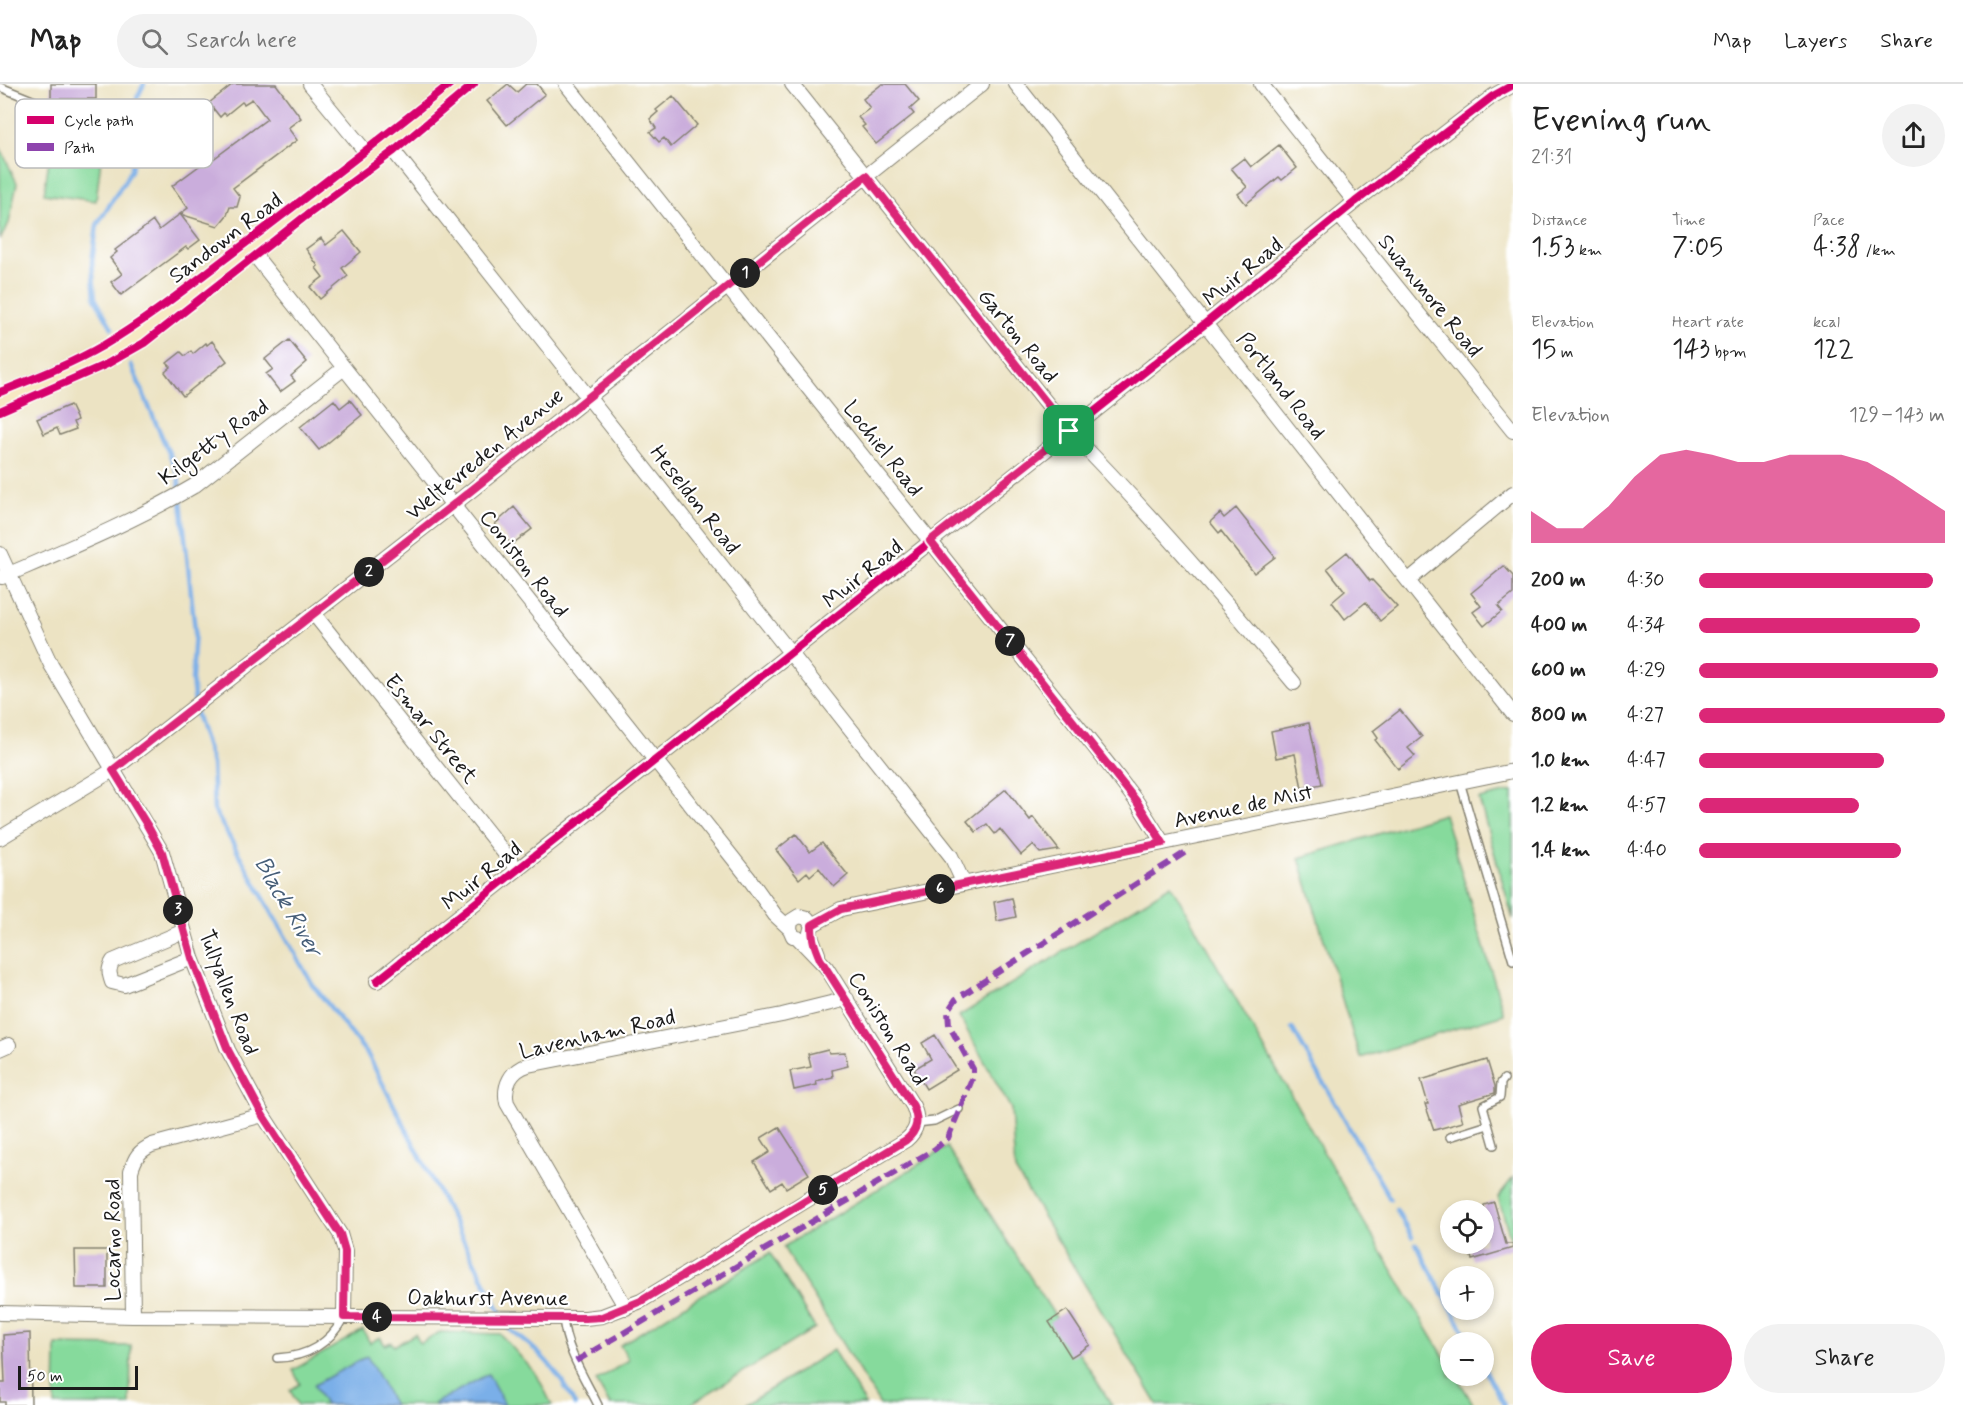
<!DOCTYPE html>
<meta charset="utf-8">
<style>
:root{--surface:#fff;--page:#f2f2f2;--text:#222;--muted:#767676;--line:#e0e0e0;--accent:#db2777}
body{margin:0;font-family:Mynerve,sans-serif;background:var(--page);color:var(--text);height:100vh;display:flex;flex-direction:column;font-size:22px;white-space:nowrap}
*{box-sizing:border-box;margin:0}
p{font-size:20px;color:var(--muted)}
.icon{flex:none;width:33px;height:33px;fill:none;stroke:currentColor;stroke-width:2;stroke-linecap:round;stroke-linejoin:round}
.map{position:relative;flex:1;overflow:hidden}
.side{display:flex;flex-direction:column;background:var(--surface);width:450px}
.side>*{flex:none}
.tools{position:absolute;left:1440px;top:1116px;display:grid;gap:12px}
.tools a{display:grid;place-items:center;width:54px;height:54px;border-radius:50%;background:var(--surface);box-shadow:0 3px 9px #0003;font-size:30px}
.scale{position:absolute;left:18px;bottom:15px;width:120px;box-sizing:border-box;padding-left:6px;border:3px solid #1c1c1c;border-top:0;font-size:16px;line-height:21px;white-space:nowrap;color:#1c1c1c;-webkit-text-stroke:4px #fff;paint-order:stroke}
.pin{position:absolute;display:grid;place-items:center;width:51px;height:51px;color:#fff;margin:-26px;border-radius:12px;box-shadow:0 3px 9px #0006}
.km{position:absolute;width:30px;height:30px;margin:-15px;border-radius:50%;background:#222;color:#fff;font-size:16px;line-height:30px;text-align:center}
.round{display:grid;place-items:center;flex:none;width:63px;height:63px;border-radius:32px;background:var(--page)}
.head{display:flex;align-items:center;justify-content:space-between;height:102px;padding:0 18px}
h1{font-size:33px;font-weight:600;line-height:45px}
.metrics{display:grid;grid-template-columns:repeat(3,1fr);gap:9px;height:102px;padding:6px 18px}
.metrics div{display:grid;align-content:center}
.metrics b{font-size:26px;font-weight:600}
.metrics small{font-size:16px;font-weight:400}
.metrics p{font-size:16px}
.chart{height:168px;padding:12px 18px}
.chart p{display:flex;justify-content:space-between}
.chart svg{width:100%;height:108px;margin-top:6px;fill:var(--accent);opacity:.7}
.action{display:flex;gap:12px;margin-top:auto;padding:12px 18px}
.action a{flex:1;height:69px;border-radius:36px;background:var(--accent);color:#fff;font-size:24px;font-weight:600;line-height:69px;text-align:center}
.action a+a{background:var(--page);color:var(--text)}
ul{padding:0 18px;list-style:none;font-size:20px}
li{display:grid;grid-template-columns:96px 72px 1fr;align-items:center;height:45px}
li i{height:15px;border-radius:8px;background:var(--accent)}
header{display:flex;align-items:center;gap:36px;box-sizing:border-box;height:84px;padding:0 30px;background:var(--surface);border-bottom:2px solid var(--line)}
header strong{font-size:28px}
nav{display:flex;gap:33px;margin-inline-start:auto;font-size:21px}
.search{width:420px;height:54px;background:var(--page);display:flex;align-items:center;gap:15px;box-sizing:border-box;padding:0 21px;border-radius:33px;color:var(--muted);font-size:22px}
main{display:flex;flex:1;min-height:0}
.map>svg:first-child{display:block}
.green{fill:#86da9c;stroke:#517b5c;stroke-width:1.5}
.water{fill:#7aafe8;stroke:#4b6682;stroke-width:1.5}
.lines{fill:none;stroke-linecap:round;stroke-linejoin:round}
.stream{stroke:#7aafe8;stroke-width:4.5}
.building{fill:#caaddc}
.lane-casing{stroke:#848070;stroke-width:10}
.street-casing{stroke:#848070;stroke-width:16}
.secondary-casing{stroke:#848070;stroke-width:22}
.lane{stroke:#fff;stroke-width:7}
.street{stroke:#fff;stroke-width:14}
.secondary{stroke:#f7e9c3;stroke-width:20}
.quiet{stroke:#8e44ad;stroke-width:6;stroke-dasharray:12 6;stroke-linecap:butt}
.cycleway-casing{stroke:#fff;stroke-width:11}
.cycleway{stroke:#d6006c;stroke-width:8}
.route-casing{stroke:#fff;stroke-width:12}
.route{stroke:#db2777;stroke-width:8}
.labels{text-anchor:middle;stroke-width:4.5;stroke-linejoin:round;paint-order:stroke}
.street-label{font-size:22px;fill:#1c1c1c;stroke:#fff}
.water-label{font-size:24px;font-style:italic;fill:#465e78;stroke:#fff}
.key{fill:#fff;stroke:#bbb;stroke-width:1.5}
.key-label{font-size:16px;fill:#1c1c1c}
</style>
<header>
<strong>Map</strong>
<div class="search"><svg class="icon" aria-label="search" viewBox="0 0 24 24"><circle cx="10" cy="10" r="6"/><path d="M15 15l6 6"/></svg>Search here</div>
<nav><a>Map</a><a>Layers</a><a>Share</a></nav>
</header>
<main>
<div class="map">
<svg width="1513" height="1321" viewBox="0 0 1513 1321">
<rect width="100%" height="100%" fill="#fff"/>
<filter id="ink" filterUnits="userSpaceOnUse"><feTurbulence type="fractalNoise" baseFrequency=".0167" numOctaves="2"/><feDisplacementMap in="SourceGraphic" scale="12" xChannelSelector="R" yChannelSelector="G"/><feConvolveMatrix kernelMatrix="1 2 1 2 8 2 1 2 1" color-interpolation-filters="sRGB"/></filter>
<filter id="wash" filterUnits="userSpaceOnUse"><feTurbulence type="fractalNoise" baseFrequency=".008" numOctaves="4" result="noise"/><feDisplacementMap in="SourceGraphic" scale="24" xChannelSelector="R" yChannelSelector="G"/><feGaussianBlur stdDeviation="1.35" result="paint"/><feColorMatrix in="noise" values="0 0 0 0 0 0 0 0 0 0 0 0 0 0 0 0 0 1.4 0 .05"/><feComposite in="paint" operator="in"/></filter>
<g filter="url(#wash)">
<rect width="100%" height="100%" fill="#ece3c3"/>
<path class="green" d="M0,63L17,99L9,139L0,156Z
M50,68L101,75L96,117L44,110Z
M1513,707V835L1479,715Z
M1444,730L1504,930L1360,974L1299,774Z
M1171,801L1355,1123L1450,1283V1292H1456L1474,1321H1158L1015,1086L1011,1025L959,932Z
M947,1063L1112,1321H880L783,1163Z
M1513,1094V1163L1498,1113Z
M770,1169L815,1244L689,1321H610L596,1297L629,1276L620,1261Z
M363,1246L370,1259L380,1253L385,1261L391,1258L394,1262L415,1250L420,1259L440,1248L500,1250L537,1291L552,1321H298L290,1306L300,1300L293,1286Z
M56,1261L131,1262L130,1321H55Z
M833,1266L866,1321H745Z"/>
<path class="water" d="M367,1272L394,1321H325L314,1301Z
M488,1290L505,1321H436L435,1319Z"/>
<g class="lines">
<path class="stream" d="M112,244L95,214L92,178L97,141L131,87L136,57L137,14L144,0
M131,281L178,390L195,546L192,596L196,629L212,680L214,726L312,900L368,971L509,1245C540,1267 558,1286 575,1321
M1292,944L1390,1115
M1396,1125L1412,1153
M1416,1160L1450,1223
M1452,1226L1470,1258
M1484,1284L1504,1321"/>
</g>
<g id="blocks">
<path class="building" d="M51,0H96V15H51Z
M233,0H276L301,34L288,44L297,56L233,104L240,113L237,123H230L227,131L218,142L180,130L188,124L172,102L210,74L212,76L267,35L252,15L244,20L242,18L226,31L224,29L220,33L209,19Z
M508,0L517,8L526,0H537L545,10L507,41L487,17Z
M882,0H905L919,17L910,25L914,30L876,60L862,43L865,41L858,33L870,24L863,15Z
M673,12L697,41L671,63L664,54L659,58L650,48L656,44L650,35L658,28L656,26Z
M1279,61L1297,84L1282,96L1279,93L1246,120L1238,110L1247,103L1231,84L1244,74L1251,83Z
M180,130L200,156L188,165L186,163L121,211L111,198L122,190L110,174L117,168L115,166L153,137L159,146Z
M344,147L361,168L342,184L348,192L320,215L310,203L323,193L316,184L318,182L306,165L321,154L326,161Z
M289,256L307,278L291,292L295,297L280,308L266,290L273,285L265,275Z
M212,257L227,277L183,312L165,288L171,283L167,279L181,268L185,272L191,267L193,270L206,259L207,261Z
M334,316L340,324L350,316L362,331L319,366L300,343Z
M70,321L77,336L73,338L76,345L60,351L57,344L44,350L37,335Z
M514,423L532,445L511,461L495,440Z
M1236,424L1275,473L1254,489L1221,447L1219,449L1210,438L1220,429L1224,434Z
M1347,468L1370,497L1372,496L1397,523L1380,537L1366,518L1345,535L1332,518L1345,507L1327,484Z
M1504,482L1513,492V510L1498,522L1502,527L1484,542L1473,528L1481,522L1471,509Z
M1400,626L1422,653L1408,664L1415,672L1398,685L1375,656L1378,654L1373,647Z
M1309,639L1322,700L1302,704L1295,670L1276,674L1271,647Z
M1006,705L1030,736L1033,733L1059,766L1040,769L1033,761L1021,771L1000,745L995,750L987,740L976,748L967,737Z
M796,750L810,768L822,759L848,791L834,803L819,784L810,792L807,788L799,795L776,766Z
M1012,814L1016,833L997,837L994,818Z
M935,951L957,986L926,1005L914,985L931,975L922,959Z
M828,965L829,969L845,968L848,982L832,986L833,993L816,997L817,1001L794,1006L790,987L811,983L808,970Z
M1487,976L1495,1002V1009L1458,1020L1463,1038L1434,1046L1425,1020H1428L1421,996Z
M779,1043L809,1090L786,1104L782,1098L771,1105L754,1078L770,1068L761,1054Z
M1494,1118L1506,1160H1513V1164L1472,1176L1468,1160H1484V1121Z
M75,1166H107V1204H76Z
M1067,1226L1090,1261L1071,1273L1049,1238Z
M30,1249L31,1321H5V1318H0V1299H5L3,1251Z"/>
</g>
</g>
<g filter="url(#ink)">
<use href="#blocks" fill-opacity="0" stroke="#848070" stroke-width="1.5"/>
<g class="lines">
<defs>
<path id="lane" d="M0,3L42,20L91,22
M1460,698L1513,877
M917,1039L934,1037L959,1025
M1450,1053L1488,1041
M1494,1061L1483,1022L1500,1013L1501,999L1504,995
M563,1234C566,1266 584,1293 598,1321
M277,1274C307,1273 330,1259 344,1233"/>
<path id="street" d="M310,0L370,73
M566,0L1108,680L1137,718L1163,759
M792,0L1069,347C1148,427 1222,513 1294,599
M1016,0L1513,630
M1261,0L1355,118
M388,60L951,772L964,800
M1339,131L1513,347
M249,164L748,793L775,831L790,845
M0,470L51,581L162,768L192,874L228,966L263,1031L340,1150L345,1167L344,1233
M2,493C67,465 133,438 194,402L344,284
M1409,496L1513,409
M314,530L517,785
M0,754L113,686L453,421L982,0
M812,841L841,825L1513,687
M184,847L113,877C108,885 109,889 112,898L124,901L192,874
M793,852L790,845L791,837L799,832L807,834L812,841L810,849L818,870
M377,897L1206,239L1355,118L1493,12L1513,1
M0,965L9,961
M626,1224L507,1019C503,1002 511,986 528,981L782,931L847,915
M0,1229L133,1232L585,1234L602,1232L641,1217L906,1056C918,1046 919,1036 913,1022L826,883L798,854
M133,1232L131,1087C135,1073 139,1067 152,1061L263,1031"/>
<path id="secondary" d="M0,315L78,282L135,251L388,60L462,0"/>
</defs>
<use href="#lane" class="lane-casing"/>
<use href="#street" class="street-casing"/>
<use href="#secondary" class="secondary-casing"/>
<use href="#lane" class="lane"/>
<use href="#street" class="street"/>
<use href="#secondary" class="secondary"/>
<path class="quiet" d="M576,1277L935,1065L948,1054L973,993V985L949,941L948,927L956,915L1189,766"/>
<defs>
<path id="cycleway" d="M0,308C35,294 71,280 104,261C148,235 189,202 230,171C304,115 377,58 450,0
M0,327L107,280L144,259L303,134L394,67L474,0
M377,897L1206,239L1355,118L1493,12L1513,1"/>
</defs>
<use href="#cycleway" class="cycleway-casing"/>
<use href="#cycleway" class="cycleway"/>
</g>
</g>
<g class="lines" filter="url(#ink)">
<defs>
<path id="route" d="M866,92L1069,347L930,457L1137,718L1163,759L841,825L812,841C812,855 814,861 820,875L913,1022C919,1036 918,1046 906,1056L641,1217L602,1233L585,1234L344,1233L345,1167L340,1150L263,1032L228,966L192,874L162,768L147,741L113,686L453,421Z"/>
</defs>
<use href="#route" class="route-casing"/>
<use href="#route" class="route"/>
</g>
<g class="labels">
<g class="street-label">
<text transform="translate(225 153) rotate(-37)" y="8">Sandown Road</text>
<text transform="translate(1242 187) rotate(-39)" y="8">Muir Road</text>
<text transform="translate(1431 211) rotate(51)" y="8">Swanmore Road</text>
<text transform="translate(1019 251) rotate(51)" y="8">Garton Road</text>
<text transform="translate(1282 301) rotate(52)" y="8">Portland Road</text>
<text transform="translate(213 357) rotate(-36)" y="8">Kilgetty Road</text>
<text transform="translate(884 364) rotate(52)" y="8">Lochiel Road</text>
<text transform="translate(484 369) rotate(-39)" y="8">Weltevreden Avenue</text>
<text transform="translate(696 415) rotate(52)" y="8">Heseldon Road</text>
<text transform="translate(525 479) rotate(52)" y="8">Coniston Road</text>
<text transform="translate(862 489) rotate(-39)" y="8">Muir Road</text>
<text transform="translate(432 644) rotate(51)" y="8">Esmar Street</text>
<text transform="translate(1243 721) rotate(-12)" y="8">Avenue de Mist</text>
<text transform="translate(481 791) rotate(-39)" y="8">Muir Road</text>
<text transform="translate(230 908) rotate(69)" y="8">Tullyallen Road</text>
<text transform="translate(889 944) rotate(58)" y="8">Coniston Road</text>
<text transform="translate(597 949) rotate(-13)" y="8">Lavenham Road</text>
<text transform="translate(112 1156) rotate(-90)" y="8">Locarno Road</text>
<text x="488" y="1221">Oakhurst Avenue</text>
</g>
<g class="water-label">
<text transform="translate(289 822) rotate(60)" y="8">Black River</text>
</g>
</g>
<rect x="15" y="15" width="198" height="69" rx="9" class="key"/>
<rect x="27" y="32" width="27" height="8" fill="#d6006c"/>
<rect x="27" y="59" width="27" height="8" fill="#8e44ad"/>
<g class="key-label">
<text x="64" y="42">Cycle path</text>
<text x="64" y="69">Path</text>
</g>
</svg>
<div class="tools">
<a><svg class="icon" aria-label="locate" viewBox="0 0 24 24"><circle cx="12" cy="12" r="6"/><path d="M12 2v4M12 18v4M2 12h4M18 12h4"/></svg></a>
<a>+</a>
<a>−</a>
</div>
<div class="scale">50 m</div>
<div class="pin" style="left:1069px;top:347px;background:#1e9e55"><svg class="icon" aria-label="arrive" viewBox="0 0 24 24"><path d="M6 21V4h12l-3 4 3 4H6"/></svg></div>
<b class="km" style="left:745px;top:189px">1</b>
<b class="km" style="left:369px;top:488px">2</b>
<b class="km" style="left:178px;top:826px">3</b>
<b class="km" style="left:377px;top:1233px">4</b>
<b class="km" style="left:823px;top:1106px">5</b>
<b class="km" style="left:940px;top:805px">6</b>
<b class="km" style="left:1010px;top:557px">7</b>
</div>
<section class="side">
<div class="head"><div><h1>Evening run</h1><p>21:31</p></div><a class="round"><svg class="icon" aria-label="share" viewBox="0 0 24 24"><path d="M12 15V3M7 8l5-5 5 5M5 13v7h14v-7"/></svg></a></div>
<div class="metrics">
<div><p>Distance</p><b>1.53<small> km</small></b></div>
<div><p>Time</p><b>7:05</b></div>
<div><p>Pace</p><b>4:38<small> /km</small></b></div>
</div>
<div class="metrics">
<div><p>Elevation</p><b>15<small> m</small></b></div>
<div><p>Heart rate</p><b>143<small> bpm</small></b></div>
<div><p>kcal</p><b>122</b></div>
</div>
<div class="chart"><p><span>Elevation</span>129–143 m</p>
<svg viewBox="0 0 160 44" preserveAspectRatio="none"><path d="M0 44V31L10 38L20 38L30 29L40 17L50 8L60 6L70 8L80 11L90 11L100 8L110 8L120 8L130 11L140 17L150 24L160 31V44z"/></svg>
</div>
<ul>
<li><b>200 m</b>4:30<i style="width:95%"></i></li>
<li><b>400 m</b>4:34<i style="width:90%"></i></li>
<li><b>600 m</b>4:29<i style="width:97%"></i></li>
<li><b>800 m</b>4:27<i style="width:100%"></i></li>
<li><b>1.0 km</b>4:47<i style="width:75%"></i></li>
<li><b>1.2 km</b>4:57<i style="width:65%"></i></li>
<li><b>1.4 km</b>4:40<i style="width:82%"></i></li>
</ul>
<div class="action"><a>Save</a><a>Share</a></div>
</section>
</main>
